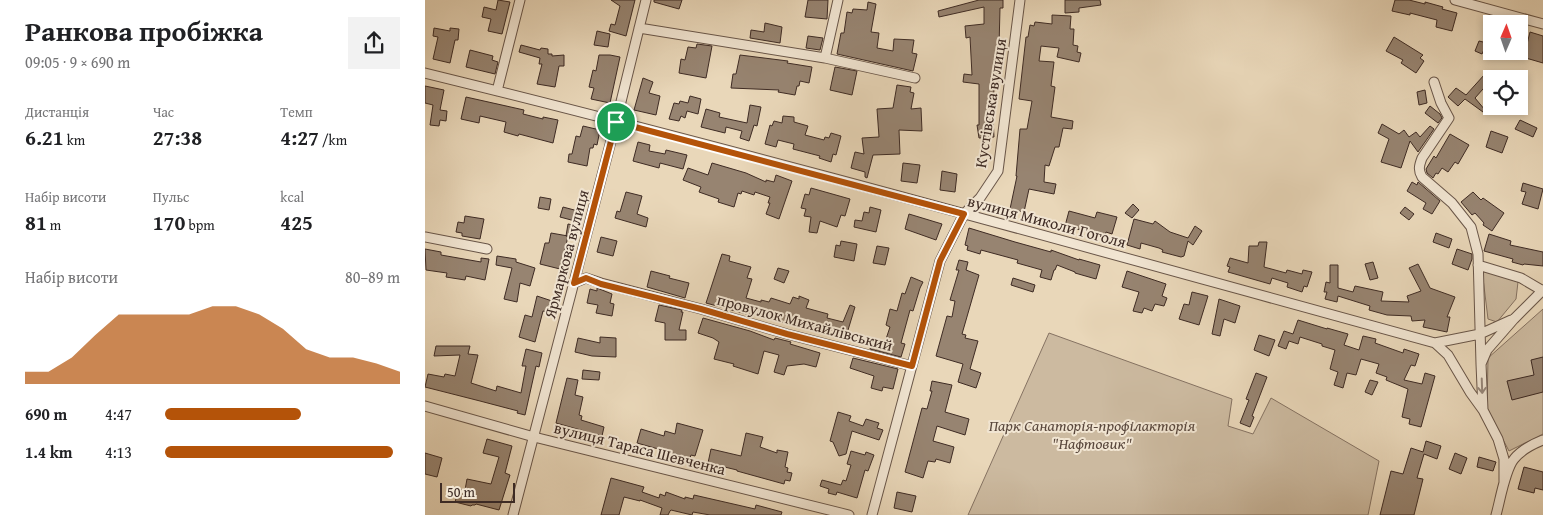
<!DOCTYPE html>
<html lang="uk">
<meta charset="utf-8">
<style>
:root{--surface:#fff;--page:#f2f2f2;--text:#202124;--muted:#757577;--accent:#b45309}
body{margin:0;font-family:"Gentium Book Plus",serif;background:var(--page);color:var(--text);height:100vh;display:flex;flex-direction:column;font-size:19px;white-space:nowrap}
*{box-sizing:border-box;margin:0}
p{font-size:16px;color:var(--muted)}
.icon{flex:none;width:28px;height:28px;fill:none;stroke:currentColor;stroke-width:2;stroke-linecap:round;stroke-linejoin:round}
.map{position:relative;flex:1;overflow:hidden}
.panel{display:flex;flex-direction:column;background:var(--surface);width:425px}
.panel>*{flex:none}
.needle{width:32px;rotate:2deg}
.tools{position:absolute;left:1058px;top:15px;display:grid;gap:10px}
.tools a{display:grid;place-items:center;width:45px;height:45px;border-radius:0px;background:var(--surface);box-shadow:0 2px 8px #0003;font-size:25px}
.scale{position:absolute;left:15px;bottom:12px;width:75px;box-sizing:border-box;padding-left:5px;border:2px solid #3e2b24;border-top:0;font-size:14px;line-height:18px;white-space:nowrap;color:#3e2b24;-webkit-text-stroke:4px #f1e5d2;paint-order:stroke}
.pin{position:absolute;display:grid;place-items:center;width:42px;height:42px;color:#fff;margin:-21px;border:2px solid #fff;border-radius:50%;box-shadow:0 1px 5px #0007}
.round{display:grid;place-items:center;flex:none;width:52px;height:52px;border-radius:0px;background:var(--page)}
.summary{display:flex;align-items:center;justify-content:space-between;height:85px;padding:0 25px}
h1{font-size:28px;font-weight:600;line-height:38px}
.figures{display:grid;grid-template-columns:repeat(3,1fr);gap:8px;height:85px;padding:5px 25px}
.figures div{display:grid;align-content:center}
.figures b{font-size:21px;font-weight:600}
.figures small{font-size:14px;font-weight:400}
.figures p{font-size:14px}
.chart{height:140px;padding:10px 25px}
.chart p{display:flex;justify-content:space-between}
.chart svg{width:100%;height:90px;margin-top:5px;fill:var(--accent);opacity:.7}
ul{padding:0 25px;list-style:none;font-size:16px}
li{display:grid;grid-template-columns:80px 60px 1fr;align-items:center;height:38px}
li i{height:12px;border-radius:6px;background:var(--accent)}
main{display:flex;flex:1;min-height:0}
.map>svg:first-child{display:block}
.green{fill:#ccbaa0;stroke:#857262}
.building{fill:#978471;stroke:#3e2b24}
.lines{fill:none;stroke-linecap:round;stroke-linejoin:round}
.minor-casing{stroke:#695649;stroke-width:11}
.minor{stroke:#f1e5d2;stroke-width:9}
.oneway{stroke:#98887b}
.route-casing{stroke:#fff;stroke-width:10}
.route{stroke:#b45309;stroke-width:6}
.labels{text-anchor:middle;stroke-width:4;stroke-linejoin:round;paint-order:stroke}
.street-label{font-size:16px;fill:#3e2b24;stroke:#f1e5d2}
.park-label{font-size:16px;font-style:italic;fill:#5a483d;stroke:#f1e5d2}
</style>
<main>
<section class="panel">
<div class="summary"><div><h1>Ранкова пробіжка</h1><p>09:05 · 9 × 690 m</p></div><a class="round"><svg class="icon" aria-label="share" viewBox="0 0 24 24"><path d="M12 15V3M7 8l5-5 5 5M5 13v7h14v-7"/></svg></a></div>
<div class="figures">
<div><p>Дистанція</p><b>6.21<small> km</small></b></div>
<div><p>Час</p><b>27:38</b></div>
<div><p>Темп</p><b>4:27<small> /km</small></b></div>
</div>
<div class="figures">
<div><p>Набір висоти</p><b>81<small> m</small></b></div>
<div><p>Пульс</p><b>170<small> bpm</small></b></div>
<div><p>kcal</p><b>425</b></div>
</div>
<div class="chart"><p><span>Набір висоти</span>80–89 m</p>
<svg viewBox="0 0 160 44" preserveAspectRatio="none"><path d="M0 44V38L10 38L20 31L30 20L40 10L50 10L60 10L70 10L80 6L90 6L100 10L110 17L120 27L130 31L140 31L150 34L160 38V44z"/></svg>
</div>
<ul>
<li><b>690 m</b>4:47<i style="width:58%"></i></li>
<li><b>1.4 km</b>4:13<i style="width:97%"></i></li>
</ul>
</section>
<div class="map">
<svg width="1118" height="515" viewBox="0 0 1118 515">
<rect width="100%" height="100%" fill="#e9d7b9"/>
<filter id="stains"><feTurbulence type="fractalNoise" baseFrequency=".004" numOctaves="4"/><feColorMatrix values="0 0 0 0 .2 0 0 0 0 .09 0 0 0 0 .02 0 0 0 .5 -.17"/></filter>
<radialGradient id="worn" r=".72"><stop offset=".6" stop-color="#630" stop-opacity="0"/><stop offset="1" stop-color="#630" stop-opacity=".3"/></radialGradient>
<path class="green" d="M1057,270L1093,282L1091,299L1072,322L1063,319Z
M1118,309V434L1084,451L1062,409L1063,358Z
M624,333L807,399L803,426L828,434L846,398L954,461L943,515H543Z"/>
<path class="building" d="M73,0L85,2L77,34L63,31L66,19L57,17L59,7L71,10Z
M186,0H210L201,36L184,31L186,24L190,25L195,6Z
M229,0H257L254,9L229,2Z
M383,0H403L402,19L380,17Z
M554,0H578V8H575L573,87H569L568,118L569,137L554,138L552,125H554V84L538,82L539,74L547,75L545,37L541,38L540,26L559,24V7L514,17L513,11Z
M640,0H675L676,5L654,8V12L640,13Z
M970,0H984L1000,4V2L1018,7L1017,9L1032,13L1027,31L1011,27L1012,20L985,13V15L967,11Z
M443,2L451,4L446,32L454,33L452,48L468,51L469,39L489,40L487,53L492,54L488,71L412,54L416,33H419L422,12L427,13L428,9L442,10Z
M627,15L646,16L645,29H649L648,45L653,46L652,52L656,53L654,62L632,57L634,48L616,46L614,61L629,62L626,86L630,87L626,117L648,121L647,129L638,128L634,147H630L624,166L620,165L619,182L631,184L629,194L604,189L599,212L585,209L592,176H591L595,129H602L607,101L594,99L601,37H603L605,25L609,26L610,22L627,24Z
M340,23L357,27L355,43L325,38L326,30L339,32Z
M9,28L25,31V28L34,29L33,40H30L25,63L8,59L13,37L8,36Z
M172,31L185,34L183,47L169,45Z
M1105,32L1118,36V63L1094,56V42L1102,44Z
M383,36L398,38L395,50L381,48Z
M969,37L998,55L995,58L999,61L991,73L976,63L978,60L961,51Z
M1054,41L1062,43L1057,54L1050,51Z
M272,44L287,46L281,78L254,73L256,59L260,60L263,47L271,48Z
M96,45L115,50L116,48L123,49V54H127V56L139,55V66H134L130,87L112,84L117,64H114L115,58L94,52Z
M45,50L68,56L67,60L73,62L70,74L41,67Z
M174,55H185L195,57L185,103L166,99L169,88L164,87L168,70L171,71Z
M315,55L363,61L362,63L387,67L384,83L375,81L374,86H372L370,95L353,92L354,90L306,88L308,74H311Z
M410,67L432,71L427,95L405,90Z
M1060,74L1066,80L1050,98L1060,110L1058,112L1040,99L1033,106L1023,97L1031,88L1041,95Z
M218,78L228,82L224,93L235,96L231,115L209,110Z
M472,85L486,87L485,92L489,93L486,109L496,108L497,131L474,130L475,154L448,155L442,178L440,177V172L426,168L430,152L439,154L437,138L454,137L452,109L468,108Z
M0,86L19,90L15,110L22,111L21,121L15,120L14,126L5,125L8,105L0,103Z
M1000,90L1002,103L994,105L992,92Z
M265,96L276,99L273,114L262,111L260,118L256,116L254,121L244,119L249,103L254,104L255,101L263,103Z
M41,97L99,110L98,114L118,119V117L133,120L128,143L94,134L93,136L79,132L81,122L55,116L54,123L36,119Z
M325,105L336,107L332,126L329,125L324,141L315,138L317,131L301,127L300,133L276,127L281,109L295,113L294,117L322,123Z
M1005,106L1015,114L1017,118L1013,123L1000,113Z
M358,116L369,117V122L383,126L380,135L399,140L400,137L404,138L406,133L416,136L411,155L408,154L406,162L394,158L395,156L368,149L369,144L353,140L351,147L340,144L345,125L347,126L349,121L357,123Z
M1095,120L1112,128L1108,137L1090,129Z
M957,124L974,134L979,130L984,137L991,132L995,137L1005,126L1009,129L993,152L985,141L976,168L956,162L964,139L953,133Z
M158,126L175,130L172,145L169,144L168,148H165L162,166L143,162L144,154H147L151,136L155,137Z
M1066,131L1083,137L1077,153L1061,147Z
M1025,134L1044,145L1033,164L1030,162L1023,172L1017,168L1013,174L1011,173L1008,178L1002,173L1001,169L1009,156L1011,158Z
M213,142L225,145L224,151L240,154L241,150L262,155L258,169L235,163L234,168L208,161Z
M287,163L321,173L341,182V180L349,182L351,175L367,181L354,219L341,214L345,203H343L345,197L330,192L329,195L317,191L316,194L313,193L309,207L293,202L294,199L274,192L276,187L258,180L263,168L283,175Z
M478,163L495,165L492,183L476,181Z
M517,171L532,174L530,192L515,190Z
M987,182L992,185L993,182L1015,201L1007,214L998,209L1001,203L982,191Z
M1098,183L1118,189L1113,209L1097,204L1101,192L1096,191Z
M386,188L425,199L420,216L416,215L412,227L395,221L392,233L384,232L386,217L379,216L381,209L376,208L380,194L384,195Z
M201,192L217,196L212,214L223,218L221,227L190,218L192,211L195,212Z
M1048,192L1056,200L1058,198L1079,213L1067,231L1058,225L1059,223L1050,213L1047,215L1036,202Z
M115,197L126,199L124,210L113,208Z
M708,204L714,210L707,218L700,213Z
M138,207L153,211L150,221L135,217Z
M445,207L456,210L451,232L429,227L430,220L437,221L439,212L444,213Z
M980,207L989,214L984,220L975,213Z
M644,211L670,218L672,212L692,217L687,234L681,232L680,236L656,229V230L640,226Z
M484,214L517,224L511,240L480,229Z
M40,216L59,219L55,239L37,236V233L31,232L33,222L39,223Z
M709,219L728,224L730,221L745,232L763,238L770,226L777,231L768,245L763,241L759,256L756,257L737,252L738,250L734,248L716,243L715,249L702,245Z
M143,224L153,226L151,238L141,236Z
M544,228L590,242L626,252V250L654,260V259L675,265L671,279L650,273V272L632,265L630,270H629L626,280L615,277L617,270L592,263L593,260L556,250L555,254L542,250L543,246L540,245Z
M126,233L143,236L138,259L142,260L139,270L115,264L120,243H124Z
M1011,233L1027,239L1024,248L1008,242Z
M1064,234L1086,241L1085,245L1118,252V266L1099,264L1098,265L1087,262L1088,259L1059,251Z
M176,237L192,241L188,256L172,252Z
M416,241L432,244L429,261L409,257L411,245L415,246Z
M834,242H842L839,267L861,273L862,270L877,274L878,270L887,272L882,287L879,286L877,292L862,287L863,283L847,278L845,284L803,272L805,267L802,266L805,258L823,263L824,246H833Z
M452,246L464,248L460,265L448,263Z
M0,249L16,252V255L56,262V258L64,259L60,280L41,276L40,280L21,277L22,273L1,270Z
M1032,249L1047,254V259L1043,270L1027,264Z
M297,254L305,256L304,261L326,267L322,278L327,279L321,298L336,302V300L344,302L346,298L365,304L368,297L374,299V296L384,300L381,308L403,314L402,318L418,322L425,305L430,307L420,340L325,313V315L281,303Z
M72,256L91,259V262L110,268L105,286L95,283L92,302L79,299L87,268L71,265Z
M534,260L543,262L541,270L554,275L537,334L541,335L540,338L553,341L545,369L556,373L551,388L533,382L538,364L511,356L522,316L527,317L530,301L525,300L534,270H531Z
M948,262L953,278L945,280L940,264Z
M993,264L1005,288L1030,297L1022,317H1025L1022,332L998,327L1000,320L987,321L986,316L962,315L944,310L945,306L913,296L912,302L900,299L902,292H899L901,282L905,283V265H913V288L928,292L930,286L958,292L956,301L984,302L982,296L996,291L984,268Z
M353,268L364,271L359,283L349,279Z
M226,271L245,276L244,278L264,283L260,298L222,287Z
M702,271L741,284L737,296L742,298L739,306L730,304L727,311L719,308L717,313L708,311L714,292L697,287Z
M486,277L498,282L495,288L488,311L485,310L476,343L480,344L476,357L445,349L447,341L459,345L465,327L461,325L465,309L472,311L477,293L480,294Z
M588,278L610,285L608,292L586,285Z
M172,288L187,294L185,303L189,304L187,316L171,313L173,305L162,303L165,289L172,291Z
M767,292L783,296L774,325L754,319L759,304L764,305Z
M112,296L130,302L127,313L118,311L110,342L94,337L100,315L107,317Z
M794,299L815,306L810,323L799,319L795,336L787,334Z
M234,305L257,310L256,312H258L254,330H261V340H240V323L230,321Z
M278,318L325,331L349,340L350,338L366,342L365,344L395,353L391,367L379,364L362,366L359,375L349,372L354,355L339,351L333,374L308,366L309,364L289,359L294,342L288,338L273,333Z
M873,320L902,329V328L923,334L919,345L934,350L938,336L951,339L950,343L978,353L979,349L994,354L990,366L986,365L979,380L997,384L1000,373L1010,376L996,427L984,424L985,419L977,417L983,389L961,380L962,377L951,373L954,364L936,359L931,375L922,373L918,388L909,385L913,372L905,369L910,350L897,346V344L875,337L873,344L864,341L861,349L853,346L859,331L868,334Z
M834,335L850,340L844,356L829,350Z
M175,337L191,338V357L167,356L150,352L153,338L175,343Z
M11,346H45L43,354L53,355L46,383L71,391L72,386L96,393L101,366H97L101,349L117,353L114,367L111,366L100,415L92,413L93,411L55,401L0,387L3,374L19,377L20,374L30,376L35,355L9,356Z
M1118,357V392L1087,400L1082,381L1109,375L1106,360Z
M428,358L473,369L468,389L458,387L457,391L446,388L449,376L425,368Z
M158,370L175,372L174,380L157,379Z
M831,373L842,377L827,416L829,417L825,427L815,423L824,400L821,399Z
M142,378L153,380L150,395L158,397L154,415L157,416L156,420L179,427L177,436L131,423Z
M945,380L953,382L947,395L940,392Z
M507,381L527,385L520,412L544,419L540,435L512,426L508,441L529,447L525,463L511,459L510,462L503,461L498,478L480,472L497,408L502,409L507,391H505Z
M413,412L426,416L424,421L438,426L441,419L454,423L452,428L458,430L454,440L427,431L421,454L414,456L408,442L405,441Z
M252,423L278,430L270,456L266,455L265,458L212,443L216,429L239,436L240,431L250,434Z
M321,433L338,437L335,447L352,453V450L363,452L360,467L363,468L362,472L367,473L365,481L360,480L359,484L312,471V470L283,463L286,449L316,456Z
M62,439L87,446L80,473L85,475L74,510L51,504L50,505H47L46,506L30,502L34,489L40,490L42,479L66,484L74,457L58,453Z
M1001,441L1016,446L1012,459L999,454L992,478L998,479L989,515H955L966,471L978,474L986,448L998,452Z
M426,451L440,455L441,452L449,455L443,471L440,470L432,498L412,492L411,495L403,493L404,489L395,486L397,480L416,485L418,480L421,481L426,465L422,464Z
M0,453L17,458L12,477L0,474Z
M1030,453L1042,458L1036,474L1024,469Z
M1054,457L1071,462L1068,471L1052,467Z
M1099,467L1118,472V490L1110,488L1109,493L1093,489Z
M186,478L219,487L217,492L234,498L235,494L240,496L241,492L260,499V497L268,499L269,495L330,509L331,505L357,512L356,515H285L268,512L267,515L246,510L245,511L243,515H235L237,508L215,500V501L199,497L194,515H176Z
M472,492L491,496L487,512L469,508Z"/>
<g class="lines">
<defs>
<path id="minor" d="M1030,0L1118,24
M214,28L400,58L413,0
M400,58L490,78
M0,73C338,156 674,251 1010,343L1023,355L1045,392L1058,410
M1009,82L1016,103L1024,118L997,158C994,166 993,170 997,177L1027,203L1046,227L1053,254L1056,364
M72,91L95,0
M0,237L62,249
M1053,265L1096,278L1118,291
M149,283L161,278L176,283L276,309L362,334L487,366
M1010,343L1055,334L1086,320
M0,406L109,437L424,515
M1079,482V459L1073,439L1058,410L1056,364L1062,350L1089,319L1118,290
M88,515L191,122L221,0
M447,515L515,261L539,214L555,198L573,171L595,0
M1071,515C1075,501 1080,470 1089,459C1096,450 1108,444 1118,440"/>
</defs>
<use href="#minor" class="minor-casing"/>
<use href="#minor" class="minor"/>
</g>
<defs><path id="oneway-shaft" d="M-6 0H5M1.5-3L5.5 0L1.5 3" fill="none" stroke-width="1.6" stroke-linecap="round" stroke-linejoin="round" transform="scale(1.25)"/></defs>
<use class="oneway" href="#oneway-shaft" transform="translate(1057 386) rotate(88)"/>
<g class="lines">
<defs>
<path id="route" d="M191,122L539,214L515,261L487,366L362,334L276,309L176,284L161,278L149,283Z"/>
</defs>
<use href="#route" class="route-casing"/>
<use href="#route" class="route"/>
</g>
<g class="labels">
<g class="street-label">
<text transform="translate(565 103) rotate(-81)" y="6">Кустівська вулиця</text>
<text transform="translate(622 221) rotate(15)" y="6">вулиця Миколи Гоголя</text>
<text transform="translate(141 254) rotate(-75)" y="6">Ярмаркова вулиця</text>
<text transform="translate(380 322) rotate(15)" y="6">провулок Михайлівський</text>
<text transform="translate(215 448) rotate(14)" y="6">вулиця Тараса Шевченка</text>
</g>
<g class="park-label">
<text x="667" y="431">Парк Санаторія-профілакторія<tspan x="667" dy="18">"Нафтовик"</tspan></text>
</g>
</g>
<rect width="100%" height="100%" filter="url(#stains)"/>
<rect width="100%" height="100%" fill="url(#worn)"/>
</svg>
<div class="tools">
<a><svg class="needle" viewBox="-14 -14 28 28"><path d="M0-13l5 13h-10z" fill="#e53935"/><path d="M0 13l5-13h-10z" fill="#757577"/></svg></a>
<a><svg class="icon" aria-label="locate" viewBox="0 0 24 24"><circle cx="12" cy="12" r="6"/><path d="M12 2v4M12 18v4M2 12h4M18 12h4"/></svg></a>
</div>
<div class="scale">50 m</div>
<div class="pin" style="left:191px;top:122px;background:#1e9e55"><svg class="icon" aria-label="arrive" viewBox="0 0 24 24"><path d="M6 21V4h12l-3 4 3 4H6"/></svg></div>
</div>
</main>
